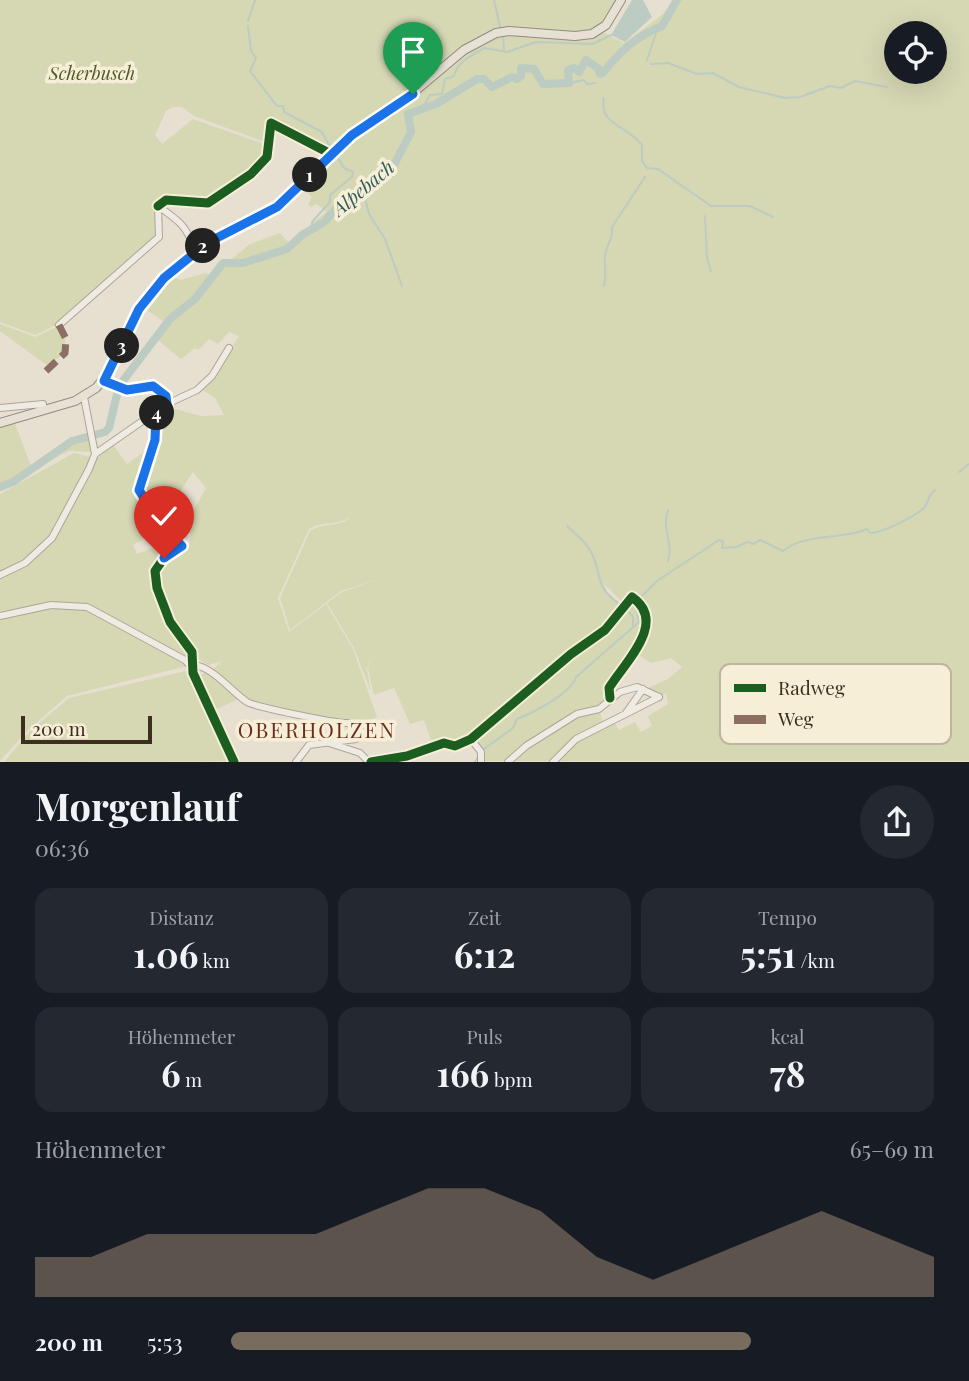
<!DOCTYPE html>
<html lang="de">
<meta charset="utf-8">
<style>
:root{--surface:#171b24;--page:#242831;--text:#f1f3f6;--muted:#9ea1a6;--accent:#786c5e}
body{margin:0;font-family:"Playfair Display",serif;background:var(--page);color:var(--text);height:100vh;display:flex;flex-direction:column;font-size:26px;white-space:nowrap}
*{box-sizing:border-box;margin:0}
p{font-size:23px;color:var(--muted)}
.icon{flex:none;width:38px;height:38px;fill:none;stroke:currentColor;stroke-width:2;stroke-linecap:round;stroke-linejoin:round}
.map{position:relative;height:762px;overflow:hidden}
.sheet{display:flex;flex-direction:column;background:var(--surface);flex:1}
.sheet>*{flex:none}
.buttons{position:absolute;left:884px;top:21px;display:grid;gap:14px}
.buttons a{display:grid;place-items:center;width:63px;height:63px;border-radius:50%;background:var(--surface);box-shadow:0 7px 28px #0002;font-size:35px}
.scale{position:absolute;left:21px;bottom:18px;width:131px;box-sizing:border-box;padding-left:7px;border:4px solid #3d2e20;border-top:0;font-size:19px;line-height:24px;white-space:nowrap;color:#3d2e20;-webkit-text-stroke:5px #f7eed8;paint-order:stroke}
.pin{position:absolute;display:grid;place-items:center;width:60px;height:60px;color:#fff;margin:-72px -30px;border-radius:50% 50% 50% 0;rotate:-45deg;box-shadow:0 0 7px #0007}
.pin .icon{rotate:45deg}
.km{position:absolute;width:35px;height:35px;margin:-18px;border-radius:50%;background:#222;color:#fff;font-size:19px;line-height:35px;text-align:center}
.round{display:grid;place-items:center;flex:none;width:74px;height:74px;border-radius:37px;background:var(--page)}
.head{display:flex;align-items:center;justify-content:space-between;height:119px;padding:0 35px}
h1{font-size:38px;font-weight:700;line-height:52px}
.figures{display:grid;grid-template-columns:repeat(3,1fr);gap:10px;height:119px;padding:7px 35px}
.figures div{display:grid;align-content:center;border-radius:18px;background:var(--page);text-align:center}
.figures b{font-size:35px;font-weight:700}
.figures small{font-size:19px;font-weight:400}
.figures p{font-size:19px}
.chart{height:196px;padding:14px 35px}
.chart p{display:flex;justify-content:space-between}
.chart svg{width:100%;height:126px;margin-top:7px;fill:var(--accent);opacity:.7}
ul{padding:0 35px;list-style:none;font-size:23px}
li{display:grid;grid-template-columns:112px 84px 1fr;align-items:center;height:52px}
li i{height:18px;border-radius:9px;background:var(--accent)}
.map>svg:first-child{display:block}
.green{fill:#d6d7b3;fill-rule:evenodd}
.water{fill:#bcccc2}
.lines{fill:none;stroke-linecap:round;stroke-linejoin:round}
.stream{stroke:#bcccc2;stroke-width:2}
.river{stroke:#bcccc2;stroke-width:8}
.minor-casing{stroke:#ada599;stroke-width:8}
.major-casing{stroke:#928b80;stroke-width:10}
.minor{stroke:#efebe3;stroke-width:6}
.major{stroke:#e6e1d4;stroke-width:8}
.quiet{stroke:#8d6e63;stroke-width:7;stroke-dasharray:14 7;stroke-linecap:butt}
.cycleway-casing{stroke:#f7eed8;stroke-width:13}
.cycleway{stroke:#1b5e20;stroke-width:9}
.route-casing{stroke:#fff;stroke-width:14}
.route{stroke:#1a73e8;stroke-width:9}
.labels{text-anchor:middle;stroke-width:7;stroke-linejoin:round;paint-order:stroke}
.park-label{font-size:18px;font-style:italic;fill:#4d5a26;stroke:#f7eed8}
.water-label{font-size:19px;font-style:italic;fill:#2f5d5a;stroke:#f7eed8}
.quarter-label{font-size:21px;letter-spacing:2px;fill:#6b2e1e;stroke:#f7eed8}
.key{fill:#f7eed8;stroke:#bfb4a1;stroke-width:2}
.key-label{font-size:19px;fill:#3d2e20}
</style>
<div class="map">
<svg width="969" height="762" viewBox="0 0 969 762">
<rect width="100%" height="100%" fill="#e7e0d1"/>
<path class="green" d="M0,0H619L610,17L592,33L494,31L330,151L276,124L268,128L267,141L265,142L194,116L182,107H173L166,111L155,135L162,144L193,119L267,145L268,149L260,164L208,203L176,199L157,205L154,212L159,234L58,324L35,335L0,322Z
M673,0H969V761H482V752L474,740L477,736L571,655L606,630L631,598C642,605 647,610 646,624L607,687L606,700L599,708L603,725L613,721L619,730L635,722L641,732L652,726L648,716L668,704L666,693L660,696L646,689L668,679L682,667L671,658L651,663L634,652C649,632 655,610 632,596L623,603L604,584L608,593L621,604L605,629L471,739L456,745L444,743L433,746L424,720L410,724L394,688L374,695L368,669L372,655L367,669L371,692L354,648L327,603L342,592L381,578L341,591L290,630L280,598L310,531C323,522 340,528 350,517C337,526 322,521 309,529L278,598L289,632L326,604L353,649L377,717L357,725L288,709L261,707L242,697L212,670L222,661L209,665C187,657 151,596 156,571C159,558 178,548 189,544L191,535L186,524L206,488L193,472L179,493L144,496L140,490L156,441L158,418L171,408L201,416L224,415L215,398L201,389L211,379L239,336L229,332L218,344L209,339L198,350L195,348L181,359L154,337L163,321L142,307L171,275L180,280L206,273L211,276L250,244L280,233L289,243L326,212L317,204L311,207L308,204L312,197L300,187L346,141L391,114L465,51L496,34L508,32L585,38L601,31L624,43L663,14ZM896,33H934V72H896Z
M0,324L35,337L59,326L65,339V353L48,366L0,331Z
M14,421L32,469L90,433L91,452L70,451L62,454L0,492V425Z
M113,445L127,464L152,446L138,486L153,515L147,519V537L133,545L137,554L177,539L178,546L154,571L159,600L191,654L189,658L98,610L50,603L0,615V577C72,552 61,481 113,445Z
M74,453L91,457L54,529C41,551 23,563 0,573V494Z
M37,608L88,609L184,661L187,666L67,696L28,730L0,761V618L12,617Z
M190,670L232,761L4,762L30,731L69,698Z
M208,671L240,698L211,712L197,677Z"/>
<path class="water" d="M632,0H643L652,17L625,42L611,35Z"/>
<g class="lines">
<path class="stream" d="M494,0L500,27
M248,21L255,0
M248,26L251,51L256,58L250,71L277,106H283L284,112L322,132L330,147
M503,37L504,50
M647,60L658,27
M651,64L668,63L697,74L713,73L739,87L785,98L800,97L830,86L841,88L855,81L887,87
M569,83L584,80L587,84L595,83
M603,98C604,102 603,106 604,110C607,124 632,131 642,145V161L647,168L658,169L711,206H750L773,217
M423,107L430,95L442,94L445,79L454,76C457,62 472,55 484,48L507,52L536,42L593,44L611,35
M363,190L369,214L385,239L402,286
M705,216L707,258L711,271
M312,229V222L330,202V195L352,177L353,172L344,168L336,155
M604,286C607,275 604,267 605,256C606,244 614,239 612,227L645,177
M959,472L969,464
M567,526C576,535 588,543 593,556C603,580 595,586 619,604
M668,561C674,544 661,528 668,510
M640,598L657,581L719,540L723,541L722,548L737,547L747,542L753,544L760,540L783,551C804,533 842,540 867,529L870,533C882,533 914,517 924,508C930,501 927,496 935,490
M625,607L633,617V627
M484,749L513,728L517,719C531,714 572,693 576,677L639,622L636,604
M475,762L478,757"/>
<path class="river" d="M0,487L13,482L72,441L105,432L109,428L119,386L170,319L195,299L223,263H243L287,249L302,235L324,222L349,194L363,190L393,167L411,132L408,114L436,104L477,79H484L492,87L512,77L517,79L521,76V68L534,69L543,84L569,83L568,70L574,68L579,72L586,60L598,68L600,74L603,73C620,51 637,36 662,26L677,0"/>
<defs>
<path id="minor" d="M158,206L166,200L208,203L251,174L267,157L271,123L331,154
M158,206C181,222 186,226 196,251
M59,325L159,237L158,206
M104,381C130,397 146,378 163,391L167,404
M0,408L43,404L44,410
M158,410L155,440L139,490L159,522L176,536L182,546L164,558L155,571L157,588L170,622L192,652L193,673L234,762
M95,454L167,404L197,390L212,376L229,348
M0,575L25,563L52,538L89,469L95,454L84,397
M0,616L51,605L87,607L185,660L193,669
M193,669L199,666C217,672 231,691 247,702C256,707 334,723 347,723L356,725L361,731L356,739L309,745L296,762
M626,713L643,689
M471,739L481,752V762
M326,742L360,753L369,762
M371,762L407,756L444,743L455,746L471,739L571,654L605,630L632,597C668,622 626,661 609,688L610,698
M508,762L526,746L577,714L599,709L620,692L637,687L659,697
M553,762L576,739L659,697"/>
<path id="major" d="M0,423L75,401L96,388L111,370L146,298L165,278L207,243L277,207L352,135L390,112L464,50L496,33L509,31L575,36L592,34L606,25L621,0"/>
</defs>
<use href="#minor" class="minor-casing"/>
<use href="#major" class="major-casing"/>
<use href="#minor" class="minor"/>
<use href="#major" class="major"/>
<path class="quiet" d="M46,371L65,353L66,339L59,325"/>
<defs>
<path id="cycleway" d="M158,206L166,200L208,203L251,174L267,157L271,123L331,154
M158,410L155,440L139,490L159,522L176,536L182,546L164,558L155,571L157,588L170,622L192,652L193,673L234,762
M371,762L407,756L444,743L455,746L471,739L571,654L605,630L632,597C668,622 626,661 609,688L610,698"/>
</defs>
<use href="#cycleway" class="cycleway-casing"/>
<use href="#cycleway" class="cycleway"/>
</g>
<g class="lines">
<defs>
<path id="route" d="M164,558L182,546L159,522L139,490L155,440L156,414L167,404L166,396L153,386L127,390L104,381L139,309L164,278L207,243L277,207L352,135L413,94"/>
</defs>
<use href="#route" class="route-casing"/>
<use href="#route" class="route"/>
</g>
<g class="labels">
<g class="park-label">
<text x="92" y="80">Scherbusch</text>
</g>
<g class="water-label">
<text transform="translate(363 188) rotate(-40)" y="7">Alpebach</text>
</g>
<g class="quarter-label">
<text x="317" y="738">OBERHOLZEN</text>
</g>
</g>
<rect x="720" y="664" width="231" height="80" rx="10" class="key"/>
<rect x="734" y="684" width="32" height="8" fill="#1b5e20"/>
<rect x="734" y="715" width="32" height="9" fill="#8d6e63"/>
<g class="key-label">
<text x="778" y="695">Radweg</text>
<text x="778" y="726">Weg</text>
</g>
</svg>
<div class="buttons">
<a><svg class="icon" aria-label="locate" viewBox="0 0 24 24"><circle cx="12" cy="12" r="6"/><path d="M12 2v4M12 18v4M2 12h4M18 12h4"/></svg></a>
</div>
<div class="scale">200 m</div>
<div class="pin" style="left:413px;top:94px;background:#1e9e55"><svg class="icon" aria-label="arrive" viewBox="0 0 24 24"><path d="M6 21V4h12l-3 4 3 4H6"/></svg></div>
<div class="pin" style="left:164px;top:558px;background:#d93025"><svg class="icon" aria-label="check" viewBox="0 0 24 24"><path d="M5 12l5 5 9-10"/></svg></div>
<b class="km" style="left:310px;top:175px">1</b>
<b class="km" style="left:203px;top:246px">2</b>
<b class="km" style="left:122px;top:346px">3</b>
<b class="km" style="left:157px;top:413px">4</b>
</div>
<section class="sheet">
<div class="head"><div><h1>Morgenlauf</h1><p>06:36</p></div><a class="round"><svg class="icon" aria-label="share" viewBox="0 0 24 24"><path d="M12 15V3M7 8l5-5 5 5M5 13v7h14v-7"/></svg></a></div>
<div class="figures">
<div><p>Distanz</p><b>1.06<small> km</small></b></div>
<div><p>Zeit</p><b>6:12</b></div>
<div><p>Tempo</p><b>5:51<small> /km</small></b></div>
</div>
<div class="figures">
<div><p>Höhenmeter</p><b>6<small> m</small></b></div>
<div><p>Puls</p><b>166<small> bpm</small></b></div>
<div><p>kcal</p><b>78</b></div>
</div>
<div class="chart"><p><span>Höhenmeter</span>65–69 m</p>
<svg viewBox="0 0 160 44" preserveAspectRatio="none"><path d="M0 44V30L10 30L20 22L30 22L40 22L50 22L60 14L70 6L80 6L90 14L100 30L110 38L120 30L130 22L140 14L150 22L160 30V44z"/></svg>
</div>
<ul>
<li><b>200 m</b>5:53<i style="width:74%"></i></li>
</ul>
</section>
